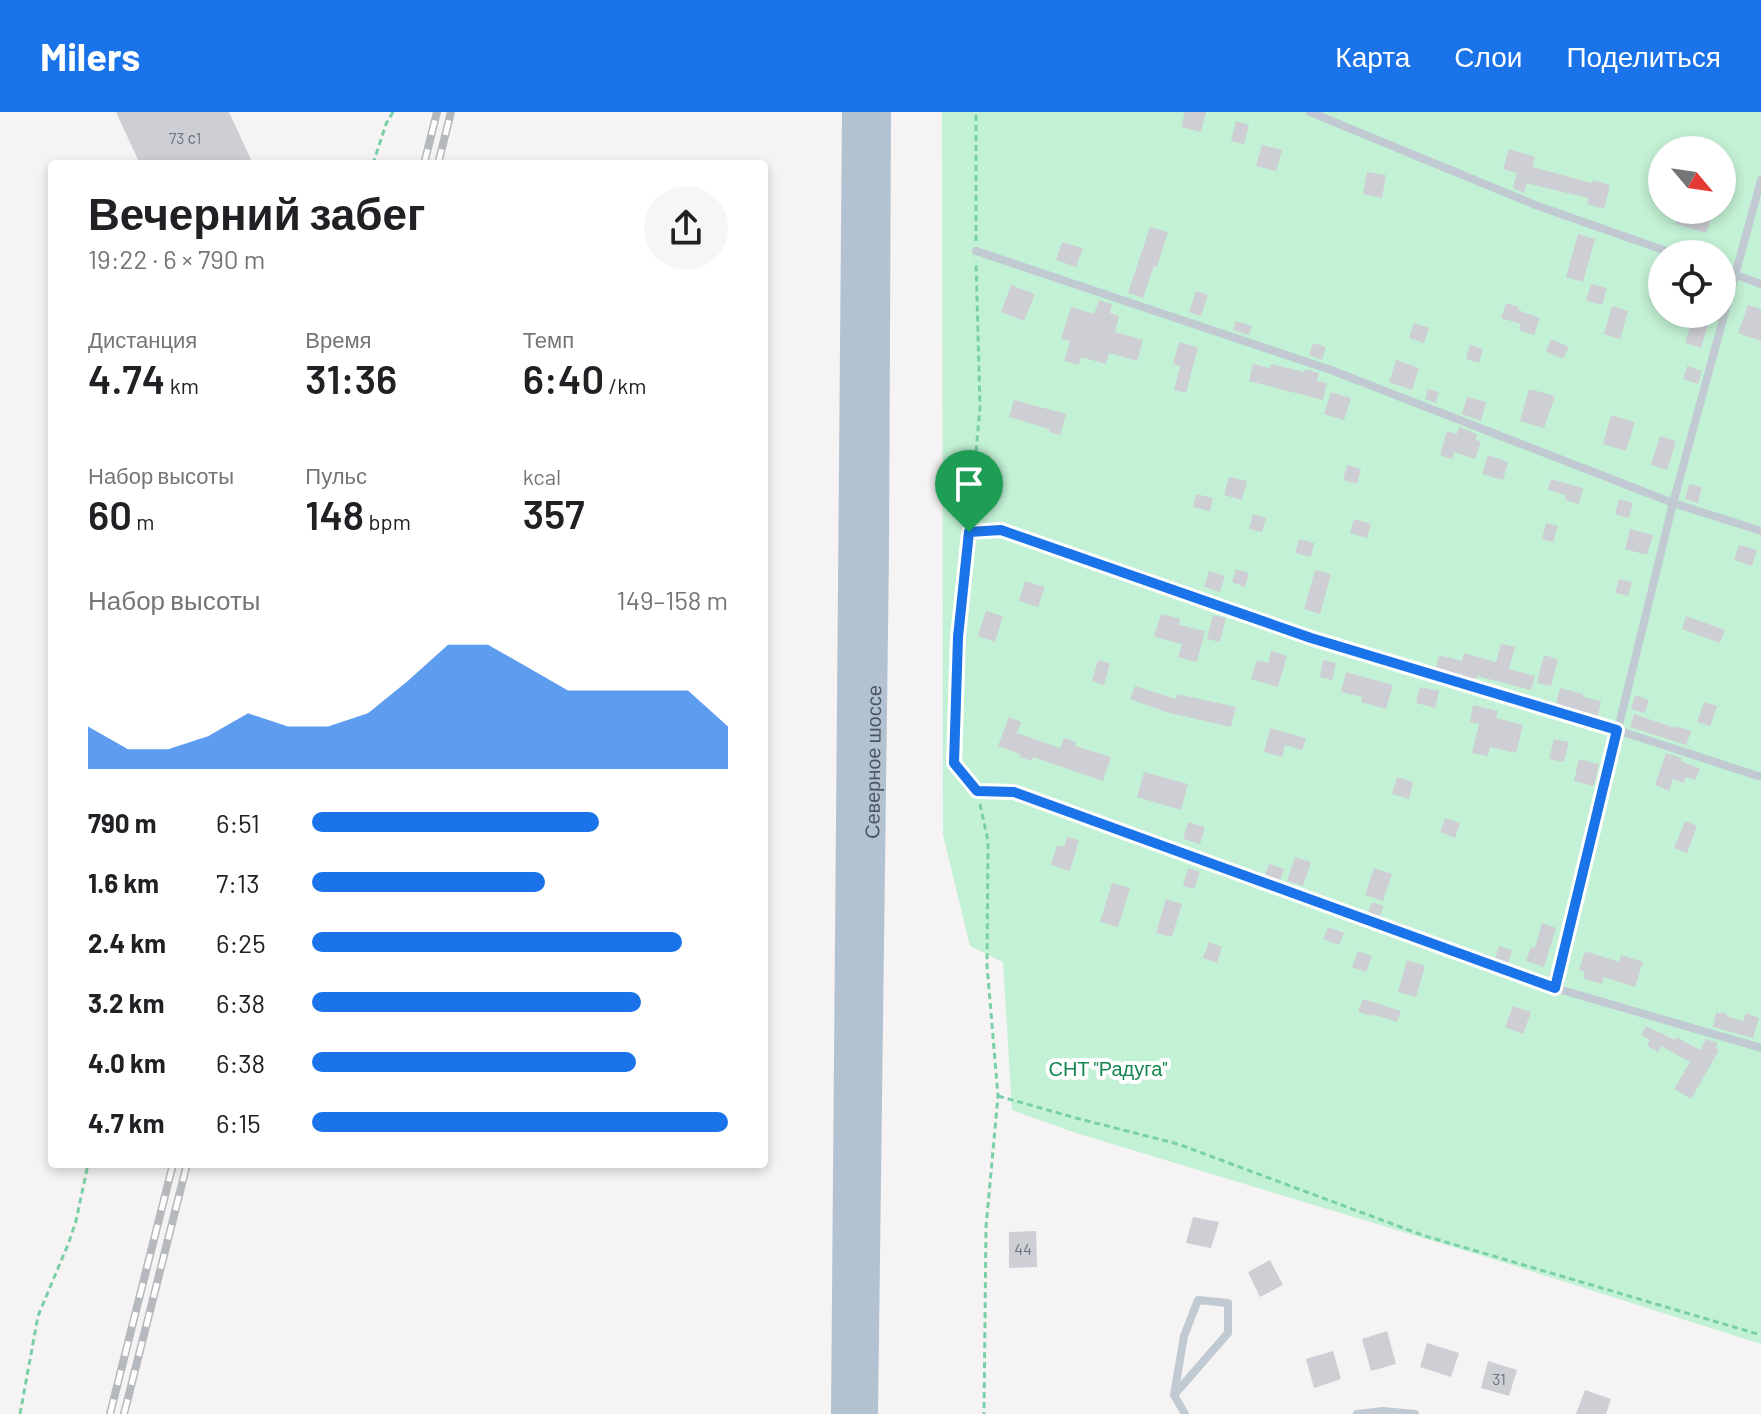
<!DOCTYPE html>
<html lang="ru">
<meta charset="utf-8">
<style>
:root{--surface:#fff;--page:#f6f6f6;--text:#202124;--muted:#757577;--accent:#1a73e8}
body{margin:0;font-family:Barlow,sans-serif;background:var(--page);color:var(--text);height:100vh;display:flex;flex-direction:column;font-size:30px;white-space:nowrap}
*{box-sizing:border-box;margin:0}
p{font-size:26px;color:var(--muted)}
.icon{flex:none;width:44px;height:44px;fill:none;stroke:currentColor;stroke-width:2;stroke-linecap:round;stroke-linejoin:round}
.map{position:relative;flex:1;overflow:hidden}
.details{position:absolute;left:48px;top:48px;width:720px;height:1008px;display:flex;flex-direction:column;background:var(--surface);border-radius:8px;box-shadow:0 4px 12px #0003}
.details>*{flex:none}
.needle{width:52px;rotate:119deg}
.fabs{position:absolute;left:1648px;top:24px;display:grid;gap:16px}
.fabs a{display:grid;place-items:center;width:88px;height:88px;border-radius:50%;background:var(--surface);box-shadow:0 4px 12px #0003;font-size:40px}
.pin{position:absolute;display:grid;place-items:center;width:68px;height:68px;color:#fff;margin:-82px -34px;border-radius:50% 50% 50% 0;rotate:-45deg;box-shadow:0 0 8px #0007}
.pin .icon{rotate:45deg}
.round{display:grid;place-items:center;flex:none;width:84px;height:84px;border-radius:42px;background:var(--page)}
.summary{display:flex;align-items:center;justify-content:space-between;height:136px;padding:0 40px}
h1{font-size:44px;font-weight:600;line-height:60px}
.stats{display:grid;grid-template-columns:repeat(3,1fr);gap:12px;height:136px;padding:8px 40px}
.stats div{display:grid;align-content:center}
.stats b{font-size:40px;font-weight:600}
.stats small{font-size:22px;font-weight:400}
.stats p{font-size:22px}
.chart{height:224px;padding:16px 40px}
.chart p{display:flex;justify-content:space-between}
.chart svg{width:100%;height:144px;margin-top:8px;fill:var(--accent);opacity:.7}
ul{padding:0 40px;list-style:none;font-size:26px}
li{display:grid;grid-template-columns:128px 96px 1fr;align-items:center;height:60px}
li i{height:20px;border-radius:10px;background:var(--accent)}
header{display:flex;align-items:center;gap:48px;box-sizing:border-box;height:112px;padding:0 40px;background:var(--accent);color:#fff}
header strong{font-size:38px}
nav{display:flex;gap:44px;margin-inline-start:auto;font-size:28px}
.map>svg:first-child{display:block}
.green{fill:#c3f1d5;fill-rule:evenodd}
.building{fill:#cdcfd5}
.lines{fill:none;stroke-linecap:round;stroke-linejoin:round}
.path{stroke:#7ad0a6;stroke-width:3;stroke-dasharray:6 4;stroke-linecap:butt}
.service{stroke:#c1cad2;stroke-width:8}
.primary{stroke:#b3c2d1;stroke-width:26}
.rail-casing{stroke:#b5b8bd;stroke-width:8}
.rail{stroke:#fff;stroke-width:5;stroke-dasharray:15;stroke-linecap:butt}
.route-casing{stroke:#fff;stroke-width:16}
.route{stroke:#1a73e8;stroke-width:10}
.labels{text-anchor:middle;stroke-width:8;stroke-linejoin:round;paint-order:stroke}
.number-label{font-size:16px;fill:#6b747e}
.street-label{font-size:20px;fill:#4a5661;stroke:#fff}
.park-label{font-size:20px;fill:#17864f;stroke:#fff}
</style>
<header>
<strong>Milers</strong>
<nav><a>Карта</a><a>Слои</a><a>Поделиться</a></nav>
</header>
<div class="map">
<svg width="1761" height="1302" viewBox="0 0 1761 1302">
<rect width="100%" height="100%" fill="#f5f3f3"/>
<path class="green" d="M942,0H1761V1232L1483,1144L1076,1021L1012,998L1003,850L970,834L943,723ZM1662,38H1722V98H1662ZM1662,142H1722V202H1662Z"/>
<path class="building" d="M116,0H229L253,52H140Z
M1185,0H1206L1201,20L1181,15Z
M1236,9L1249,13L1244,32L1231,29Z
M1262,33L1282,38L1276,59L1256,54Z
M1509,37L1535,45L1532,55L1592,71L1593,68L1610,73L1604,97L1587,92L1588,86L1546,76L1527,71L1524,81L1513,76L1517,61L1503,57Z
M1367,60L1386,63L1382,86L1363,82Z
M1680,98H1714L1706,121L1676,112Z
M1150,115L1168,120L1157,155L1154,154L1143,186L1128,181Z
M1578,122L1595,127L1583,170L1566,165Z
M1062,130L1083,136L1076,155L1056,148Z
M1591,172L1607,176L1602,193L1586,189Z
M1011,173L1035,182L1024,209L1001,200Z
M1196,179L1208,183L1201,204L1189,200Z
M1099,188L1112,192L1110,201L1119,204L1115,220L1143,228L1137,249L1109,241L1106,252L1081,245L1079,253L1064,249L1070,229L1061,227L1071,195L1094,202Z
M1506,191L1519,195L1518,198L1540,206L1534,223L1519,218L1521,212L1501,206Z
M1748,193L1761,197V229L1738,221Z
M1612,194L1628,199L1620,227L1604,222Z
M1692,208L1708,213L1701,236L1685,231Z
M1236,209L1252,214L1249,223L1233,218Z
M1414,211L1429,216L1424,231L1409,226Z
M1551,227L1569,235L1563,247L1546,239Z
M1179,230L1198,235L1186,281L1174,278L1180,254L1173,252Z
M1313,231L1326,235L1322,248L1309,243Z
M1470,233L1483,237L1479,251L1466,247Z
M1396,248L1419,256L1412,278L1389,270Z
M1253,252L1270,256L1271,252L1304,260L1305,257L1319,261L1317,269L1327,271L1323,288L1249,269Z
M1687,254L1702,259L1698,272L1683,267Z
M1428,277L1439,280L1436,291L1425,287Z
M1529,277L1555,284L1544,316L1520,309Z
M1331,280L1351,286L1344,308L1324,302Z
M1467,285L1486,290L1481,309L1462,302Z
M1014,288L1066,302L1060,323L1049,320V317L1009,305Z
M1611,303L1635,310L1626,339L1603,332Z
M1459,315L1477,322L1476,328L1481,330L1475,347L1454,340L1452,347L1440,343L1447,319L1457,322Z
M1660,324L1676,329L1667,358L1651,353Z
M1488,343L1508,350L1503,368L1482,362Z
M1347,353L1361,357L1357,372L1343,368Z
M1229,365L1247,369L1242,388L1224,383Z
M1551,367L1583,376L1579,392L1565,388L1566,383L1548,378Z
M1689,372L1702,375L1698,391L1685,387Z
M1196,382L1213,386L1210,399L1193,395Z
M1619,387L1633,391L1629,406L1615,402Z
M1253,402L1266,406L1262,420L1249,417Z
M1354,407L1371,412L1367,426L1350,421Z
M1546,411L1558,414L1553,430L1542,427Z
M1630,417L1653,423L1647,443L1625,437Z
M1299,427L1314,431L1311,445L1295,441Z
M1739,433L1757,438L1752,454L1734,448Z
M1236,457L1249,461L1245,475L1232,470Z
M1315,458L1331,462L1320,502L1304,497Z
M1209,459L1225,464L1220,480L1204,475Z
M1619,467L1632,470L1628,484L1615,481Z
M1025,469L1045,475L1038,495L1019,489Z
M986,499L1003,504L995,530L978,524Z
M1161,502L1180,507L1179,513L1205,519L1197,550L1178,545L1182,532L1154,525Z
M1213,503L1226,506L1220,530L1207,527Z
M1686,504L1725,518L1720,531L1682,517Z
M1501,532L1515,535L1509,557L1535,564L1531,578L1477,564L1476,568L1436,556L1439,543L1462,549L1464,541L1496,550Z
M1271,539L1287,544L1278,575L1251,567L1257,548L1268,551Z
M1544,543L1558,547L1551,574L1537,571Z
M1098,548L1110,551L1104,573L1092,569Z
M1323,548L1336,551L1332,568L1320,565Z
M1346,560L1393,573L1386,597L1361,590L1362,585L1341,580Z
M1135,574L1176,587L1177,582L1236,595L1231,615L1166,600L1130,587Z
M1420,575L1439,579L1435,596L1416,591Z
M1560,576L1583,582V585L1601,589L1598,604L1556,592Z
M1635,583L1649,588L1645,601L1631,597Z
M1704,590L1717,594L1710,614L1697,610Z
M1473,593L1498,599L1496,606L1523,613L1516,641L1490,635L1488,644L1472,641L1479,612L1470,610Z
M1634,602L1675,616L1676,614L1691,619L1686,633L1630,615Z
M1009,605L1021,610L1017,621L1060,636L1064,626L1076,630L1075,634L1111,645L1103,669L1033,645L1032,649L1019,645L1020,642L998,634Z
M1270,616L1306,626L1302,638L1285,633L1282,645L1264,640Z
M1554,627L1569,630L1564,650L1549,647Z
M1666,641L1681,646V649L1700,657L1695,668L1686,665L1684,671L1673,667L1669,679L1655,673Z
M1579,647L1599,652L1594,674L1574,669Z
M1144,660L1188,672L1181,698L1137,685Z
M1397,665L1413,670L1409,687L1392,682Z
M1445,706L1460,711L1455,726L1440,720Z
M1685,709L1697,714L1687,741L1674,736Z
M1188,710L1205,715L1200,732L1183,727Z
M1067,725L1079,728L1070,759L1051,753L1057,733L1064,735Z
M1295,745L1311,750L1303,774L1287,769Z
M1269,752L1284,757L1280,769L1265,763Z
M1188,756L1200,760L1194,777L1183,774Z
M1374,756L1392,762L1383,789L1365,783Z
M1112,771L1130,776L1118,815L1100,810Z
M1166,787L1182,792L1172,825L1156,821Z
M1372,790L1383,794L1380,805L1368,801Z
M1542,811L1556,816L1544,855L1526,849L1531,835L1535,836Z
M1328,815L1344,821L1339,833L1323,827Z
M1209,830L1222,835L1217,851L1203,846Z
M1499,834L1512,838L1508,852L1495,847Z
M1358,839L1372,844L1366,860L1352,855Z
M1585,839L1619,850L1621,843L1643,850L1635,875L1604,865L1602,872L1583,866L1585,860L1579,858Z
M1407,848L1425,854L1416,885L1398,880Z
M1363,887L1401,899L1397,910L1372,902L1371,904L1358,900Z
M1513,894L1531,900L1523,922L1505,915Z
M1716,900L1720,902L1721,900L1727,902L1726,904L1743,909L1746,901L1759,906L1753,926L1713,915Z
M1646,914L1675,928L1676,925L1700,938L1706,927L1718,931L1716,936L1719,938L1691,987L1674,977L1690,950L1661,934L1658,940L1647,934L1650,928L1641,923Z
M1193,1105L1219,1110L1211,1136L1186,1131Z
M1036,1119L1037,1155L1009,1156V1120Z
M1270,1148L1283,1173L1260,1185L1248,1160Z
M1387,1219L1396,1252L1371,1259L1362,1227Z
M1427,1231L1459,1241L1451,1265L1420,1255Z
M1333,1239L1341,1267L1314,1276L1306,1247Z
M1488,1249L1517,1258L1509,1284L1481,1276Z
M1585,1278L1611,1287L1606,1302H1576Z"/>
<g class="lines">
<path class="path" d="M373,52L386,12L393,0
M976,129V0
M970,409L980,295L976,149
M968,432L958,525L954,651L970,671
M980,692L988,729L987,853L998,984L986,1115L984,1302
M998,984L1076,1006L1178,1032L1422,1123L1761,1223
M20,1302L38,1204L69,1130L76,1109L88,1052"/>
<path class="service" d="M1310,0L1538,94L1675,142
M976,139L1331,258L1673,391L1761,419
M1722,158L1761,172
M969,420L1001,418L1311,526L1617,618L1761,665
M977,679L1014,680L1555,876L1761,936
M1555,876L1673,391L1761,68
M1174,1283L1228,1221V1191L1198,1188L1184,1224L1174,1283L1185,1302
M1357,1302L1383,1299L1415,1302"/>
<g class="primary">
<path d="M844,1302L855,0"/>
<path id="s1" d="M865,1302L876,441L878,0"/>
</g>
<defs>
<path id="rail" d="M424,52L437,0
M438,52L451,0
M110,1302L173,1052
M124,1302L187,1052"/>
</defs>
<use href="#rail" class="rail-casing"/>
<use href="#rail" class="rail"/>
</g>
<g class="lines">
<defs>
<path id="route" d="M1001,418L1311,526L1617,618L1555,876L1014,680L977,679L954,651L958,525L969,420Z"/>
</defs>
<use href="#route" class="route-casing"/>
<use href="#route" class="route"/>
</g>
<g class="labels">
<g class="number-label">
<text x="185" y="32">73 с1</text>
<text x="1023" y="1143">44</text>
<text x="1499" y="1273">31</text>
</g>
<g class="street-label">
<text dy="7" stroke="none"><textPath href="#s1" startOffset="652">Северное шоссе</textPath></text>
</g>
<g class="park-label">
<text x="1108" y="964">СНТ "Радуга"</text>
</g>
</g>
</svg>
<div class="fabs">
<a><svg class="needle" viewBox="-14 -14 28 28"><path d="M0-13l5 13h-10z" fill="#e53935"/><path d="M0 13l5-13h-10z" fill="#757577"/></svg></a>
<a><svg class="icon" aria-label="locate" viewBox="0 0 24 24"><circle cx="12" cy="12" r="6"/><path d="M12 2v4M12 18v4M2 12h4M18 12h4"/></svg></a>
</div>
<div class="pin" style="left:969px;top:420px;background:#1e9e55"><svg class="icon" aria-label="arrive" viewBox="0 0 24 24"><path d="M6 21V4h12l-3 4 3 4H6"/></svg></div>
<section class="details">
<div class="summary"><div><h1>Вечерний забег</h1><p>19:22 · 6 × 790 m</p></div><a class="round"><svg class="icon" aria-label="share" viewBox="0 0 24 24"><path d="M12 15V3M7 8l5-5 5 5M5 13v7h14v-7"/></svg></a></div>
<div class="stats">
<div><p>Дистанция</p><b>4.74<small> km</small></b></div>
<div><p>Время</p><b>31:36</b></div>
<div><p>Темп</p><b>6:40<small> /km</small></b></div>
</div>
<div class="stats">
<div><p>Набор высоты</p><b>60<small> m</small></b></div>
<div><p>Пульс</p><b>148<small> bpm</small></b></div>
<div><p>kcal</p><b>357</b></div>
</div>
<div class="chart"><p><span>Набор высоты</span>149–158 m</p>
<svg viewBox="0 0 160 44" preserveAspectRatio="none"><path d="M0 44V31L10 38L20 38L30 34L40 27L50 31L60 31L70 27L80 17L90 6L100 6L110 13L120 20L130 20L140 20L150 20L160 31V44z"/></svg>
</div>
<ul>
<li><b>790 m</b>6:51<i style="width:69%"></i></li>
<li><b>1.6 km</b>7:13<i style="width:56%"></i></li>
<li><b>2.4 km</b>6:25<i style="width:89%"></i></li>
<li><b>3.2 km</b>6:38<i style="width:79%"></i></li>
<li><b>4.0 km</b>6:38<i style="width:78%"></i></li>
<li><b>4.7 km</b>6:15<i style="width:100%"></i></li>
</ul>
</section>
</div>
